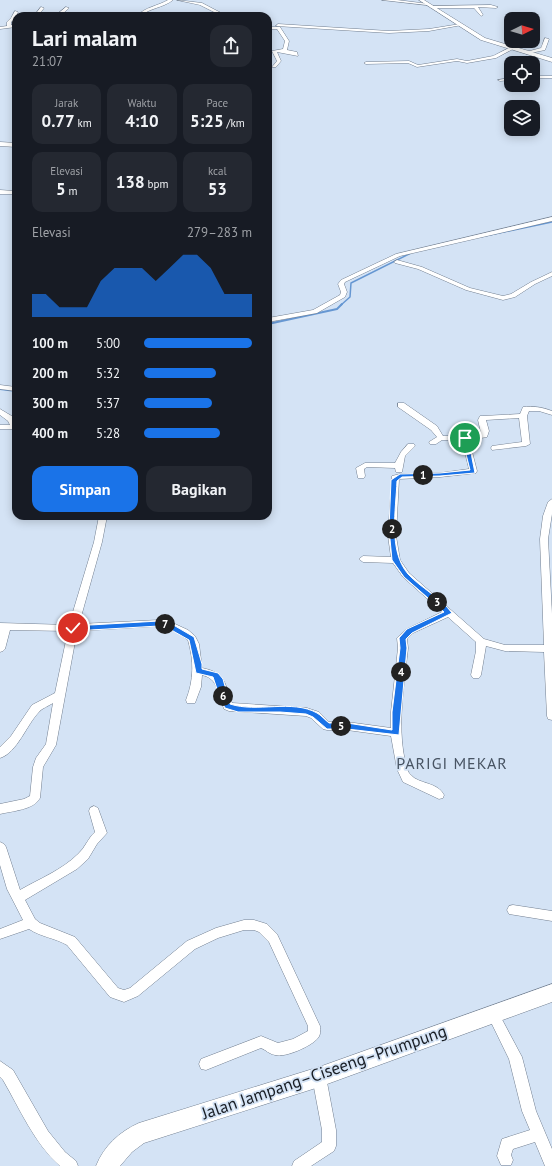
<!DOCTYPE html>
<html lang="id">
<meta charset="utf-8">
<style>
:root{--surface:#171b24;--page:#242831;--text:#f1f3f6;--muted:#9ea1a6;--accent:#1a73e8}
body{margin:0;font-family:"PT Sans",sans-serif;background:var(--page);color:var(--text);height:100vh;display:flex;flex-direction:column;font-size:15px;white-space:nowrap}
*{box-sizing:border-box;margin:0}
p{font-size:13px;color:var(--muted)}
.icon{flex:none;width:22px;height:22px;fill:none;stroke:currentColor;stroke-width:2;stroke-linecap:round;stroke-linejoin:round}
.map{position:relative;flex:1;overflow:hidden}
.drawer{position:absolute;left:12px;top:12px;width:260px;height:508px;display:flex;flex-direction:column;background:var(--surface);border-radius:12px;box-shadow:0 2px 10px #0003}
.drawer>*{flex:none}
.needle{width:26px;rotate:85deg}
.fabs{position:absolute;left:504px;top:12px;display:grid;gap:8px}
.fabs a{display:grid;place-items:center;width:36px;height:36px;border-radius:8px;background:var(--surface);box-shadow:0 2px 10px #0003;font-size:20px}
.pin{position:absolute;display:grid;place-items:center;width:34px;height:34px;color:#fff;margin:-17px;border:2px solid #fff;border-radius:50%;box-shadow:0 1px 4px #0007}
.km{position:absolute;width:20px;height:20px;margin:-10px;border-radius:50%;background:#222;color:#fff;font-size:11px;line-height:20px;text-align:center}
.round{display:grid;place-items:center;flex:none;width:42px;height:42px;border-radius:12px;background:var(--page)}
.overview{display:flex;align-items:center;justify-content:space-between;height:68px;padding:0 20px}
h1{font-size:22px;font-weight:700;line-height:30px}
.figures{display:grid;grid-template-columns:repeat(3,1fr);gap:6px;height:68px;padding:4px 20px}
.figures div{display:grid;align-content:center;border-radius:10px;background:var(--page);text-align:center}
.figures b{font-size:17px;font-weight:700}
.figures small{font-size:11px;font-weight:400}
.figures p{font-size:11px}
.chart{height:112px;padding:8px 20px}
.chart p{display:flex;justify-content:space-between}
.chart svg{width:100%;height:72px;margin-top:4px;fill:var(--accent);opacity:.7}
.cta{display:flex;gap:8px;margin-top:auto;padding:8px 20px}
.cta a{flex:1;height:46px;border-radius:12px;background:var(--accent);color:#fff;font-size:16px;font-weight:700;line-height:46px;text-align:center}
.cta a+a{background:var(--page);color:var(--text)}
ul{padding:0 20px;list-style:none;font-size:13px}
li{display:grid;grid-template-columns:64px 48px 1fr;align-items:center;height:30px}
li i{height:10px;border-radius:5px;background:var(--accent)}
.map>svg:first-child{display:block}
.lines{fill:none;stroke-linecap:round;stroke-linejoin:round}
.stream-far1{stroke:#6697d2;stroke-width:1.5}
.stream{stroke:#6697d2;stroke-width:2}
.minor-casing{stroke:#727f90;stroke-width:1}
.tertiary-casing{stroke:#727f90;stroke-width:1}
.primary-casing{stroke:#727f90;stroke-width:1}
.minor{fill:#fff;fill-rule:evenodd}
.tertiary{fill:#fff;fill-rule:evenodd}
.primary{fill:#fff;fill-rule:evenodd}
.route{fill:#1a73e8;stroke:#fff}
.labels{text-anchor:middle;stroke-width:3.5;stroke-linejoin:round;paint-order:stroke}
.quarter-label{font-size:16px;letter-spacing:1px;fill:#485463;stroke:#d4e3f5}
.near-street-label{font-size:17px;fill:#181d24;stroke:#d4e3f5}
</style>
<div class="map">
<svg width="552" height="1166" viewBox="0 0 552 1166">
<rect width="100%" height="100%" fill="#d4e3f5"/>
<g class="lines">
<path class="stream-far1" d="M480,237L552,222
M341,305L350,297L351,283L411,253"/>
<path class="stream" d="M268,324L337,309L342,304
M0,389L16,391"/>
<defs>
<path id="minor" d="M168,0H173C163,8 149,8 141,16H137C145,7 158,6 168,0Z
M177,0L202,3L227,16H222L200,5Z
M382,0H397L429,4L427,5Z
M491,5L498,7L496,8L478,7L483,15L481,16L474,8H432L430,7L432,6Z
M41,7L44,8L38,16H34Z
M66,7L69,8L60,16H55Z
M15,11L18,12L15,19L11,22V25H16V27L0,29V27L7,26V22L11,18Z
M278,24L389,31L429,29L460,24L462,25L429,31L389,33L276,26Z
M268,27H280L289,41L287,50L297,52L298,56L277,52L281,61L276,67H272L277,61L272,51L283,49L285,41L277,29H268Z
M545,38L549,39L545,50L526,54V52L541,48Z
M509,48L513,49L496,58L467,63L457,61L417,67L408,63L366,64L364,63L366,62L409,61L418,65L457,59L467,61L493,56Z
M533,76H552V78H533Z
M511,78V80L500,81L498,80Z
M0,142L16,143V147L0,146Z
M0,190L14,191L16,192V194H0Z
M552,217V221L400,256L345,282L344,284L347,292L345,297L317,313L268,322V318L313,310L340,295L341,292L338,284L341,280L396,254Z
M397,260L422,267L470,288L503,296L511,294L531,282L550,273L552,272V276L535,284L515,297L503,300L466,290L418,269L395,263L394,262Z
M0,385L16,387V391L0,389Z
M398,403H404L437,426L443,436H465L481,433L478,420L480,416H483L520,414L523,407C533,406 542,407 552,411V415L539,411H529L527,416L530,444L526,446L492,450L491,448L492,446L522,442L519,418L486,420L489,431L487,437L469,440L477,471L476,473L440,477L399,479L396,536L400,560L409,573L484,639L505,645H544L540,539L543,516L548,502L552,499V514L548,539L552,614V720L548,719L547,716L544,652L505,651L486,646L481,675L479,678H473L471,675L476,651V642L448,617L413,633L407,639L408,648C404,686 397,724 405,761C406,765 407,772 411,775C418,784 438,782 444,795L443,798L439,799L403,782L397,769L391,736L347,730H327L323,729L311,718L306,716L229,711L224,709L223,706C217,693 219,679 202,675L201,687L195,703H187L186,700C194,680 194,661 188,640L177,632L159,626L77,631L56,745L43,767L40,798C34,810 12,811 0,814V804L24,799L30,796L33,767L36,758L46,744L53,703C49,706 42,708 39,712C27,724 17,753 0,758V747L11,736L32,705L55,693L68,631L10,630L5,649L3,651L0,652V623L69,625L94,542L99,516H107L102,542L79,624L159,620L175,624L188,630L195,636L199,644L202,668C227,673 224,684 232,703L307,708L319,712L329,722H347L391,728V712L398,648L397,638L407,629L442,612L403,577L393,563L363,562L359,559L363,556L391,557L388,536L392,476L400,474L440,473L469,469L462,440H442L436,444H430L429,442L437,437L431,430L398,407Z
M0,409L15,418L16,429H0V425H10L8,421L0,415Z
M408,444H414L415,446L405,456L402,472H396L395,468L367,467L364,469L365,476L364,478H358L356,468L365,463H395L401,452Z
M94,806L98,808L99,811L107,833L97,844L88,859L77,869L25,900L35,919L40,923L75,937L118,988L124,990L130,988L187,941L216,928L244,920H254L267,924L277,934L320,1026C320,1031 321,1034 318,1038C312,1046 285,1058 275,1055C269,1054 266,1050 261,1048L206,1070L201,1069L199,1064L201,1059L261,1036L278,1043L293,1039L308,1031V1026L269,942L259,932L254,930H244L218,938L195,949L138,996L124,1002L110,997L67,945C55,938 41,937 29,929L0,939V929L23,920L7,889L0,865V842L4,844L6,847L20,890C39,879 62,870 78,854C85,848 88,838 95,832L89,811L90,808Z
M513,905L552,911V921L509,914L507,910L509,906Z
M493,1008L497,1010L522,1057L536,1111L552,1149V1166H545L535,1142L513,1149L511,1155L513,1160L511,1165H501L497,1156L502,1139L530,1130L522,1111L509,1059L487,1014L489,1010Z
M0,1061L13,1070L48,1131L65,1152L76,1161L78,1166H60C34,1143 20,1109 3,1080L0,1077Z
M319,1070L324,1072L326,1077L336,1130V1146L334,1151L311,1166H292L294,1161L322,1142V1130L312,1077L314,1072Z"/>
<path id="tertiary" d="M419,0H424L485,38L552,58V62L481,40Z"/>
<path id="primary" d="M552,984V1002L319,1087L144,1143L132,1152L120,1166H96C104,1146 119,1132 139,1123L319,1067Z"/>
</defs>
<use href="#minor" class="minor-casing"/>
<use href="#tertiary" class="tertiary-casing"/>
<use href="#primary" class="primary-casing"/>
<use href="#minor" class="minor"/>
<use href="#tertiary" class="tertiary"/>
<use href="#primary" class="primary"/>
</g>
<path class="route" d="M465,436L468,438L475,473L440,476L402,477L397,481C396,509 388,551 408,574C421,588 441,598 452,613L412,633L406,639L407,648L399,735L347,729H327L313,717L306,714L280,712H238L225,708L220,698L213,677L196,673L189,640L166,627L159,626L73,631L70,628L73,626L159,621L170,623L194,637L202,664V669L218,673L223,679L230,704C257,713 292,699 317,713C321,715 325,720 329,723H347L392,730V712L400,648L399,638L407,629L444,612L404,577L392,560L389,529L391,480L400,474L440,473L470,470L462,438Z"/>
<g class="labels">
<g class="quarter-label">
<text x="452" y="769">PARIGI MEKAR</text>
</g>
<g class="near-street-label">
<text transform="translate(324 1072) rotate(-19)" y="6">Jalan Jampang–Ciseeng–Prumpung</text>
</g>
</g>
</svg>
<div class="fabs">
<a><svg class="needle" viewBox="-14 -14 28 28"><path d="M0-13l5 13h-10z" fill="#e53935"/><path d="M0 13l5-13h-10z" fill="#9ea1a6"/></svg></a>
<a><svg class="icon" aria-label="locate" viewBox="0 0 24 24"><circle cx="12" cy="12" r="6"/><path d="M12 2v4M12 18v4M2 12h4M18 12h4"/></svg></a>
<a><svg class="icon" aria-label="layers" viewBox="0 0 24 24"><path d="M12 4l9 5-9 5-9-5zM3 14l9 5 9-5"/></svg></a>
</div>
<div class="pin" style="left:465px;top:438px;background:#1e9e55"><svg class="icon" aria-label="arrive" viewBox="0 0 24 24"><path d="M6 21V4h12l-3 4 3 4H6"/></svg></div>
<div class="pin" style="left:73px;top:628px;background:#d93025"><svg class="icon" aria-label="check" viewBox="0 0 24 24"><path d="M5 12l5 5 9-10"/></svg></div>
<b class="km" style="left:423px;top:475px">1</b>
<b class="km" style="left:392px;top:529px">2</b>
<b class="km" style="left:437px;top:602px">3</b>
<b class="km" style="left:401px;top:672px">4</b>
<b class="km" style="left:341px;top:726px">5</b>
<b class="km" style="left:223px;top:696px">6</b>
<b class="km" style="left:165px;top:624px">7</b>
<section class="drawer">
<div class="overview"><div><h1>Lari malam</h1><p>21:07</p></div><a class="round"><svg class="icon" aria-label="share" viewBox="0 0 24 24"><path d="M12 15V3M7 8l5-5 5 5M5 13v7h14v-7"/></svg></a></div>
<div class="figures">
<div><p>Jarak</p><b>0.77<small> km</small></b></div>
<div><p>Waktu</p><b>4:10</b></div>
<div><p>Pace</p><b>5:25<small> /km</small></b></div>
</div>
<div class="figures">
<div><p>Elevasi</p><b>5<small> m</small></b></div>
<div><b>138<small> bpm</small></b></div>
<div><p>kcal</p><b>53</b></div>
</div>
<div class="chart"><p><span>Elevasi</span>279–283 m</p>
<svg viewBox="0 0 160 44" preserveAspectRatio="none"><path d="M0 44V30L10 30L20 38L30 38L40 38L50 22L60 14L70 14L80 14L90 22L100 14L110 6L120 6L130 14L140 30L150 30L160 30V44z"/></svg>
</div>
<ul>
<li><b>100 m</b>5:00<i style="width:100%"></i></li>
<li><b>200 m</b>5:32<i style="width:67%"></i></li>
<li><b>300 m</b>5:37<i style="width:63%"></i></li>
<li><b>400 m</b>5:28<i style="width:70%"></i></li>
</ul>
<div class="cta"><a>Simpan</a><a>Bagikan</a></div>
</section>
</div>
